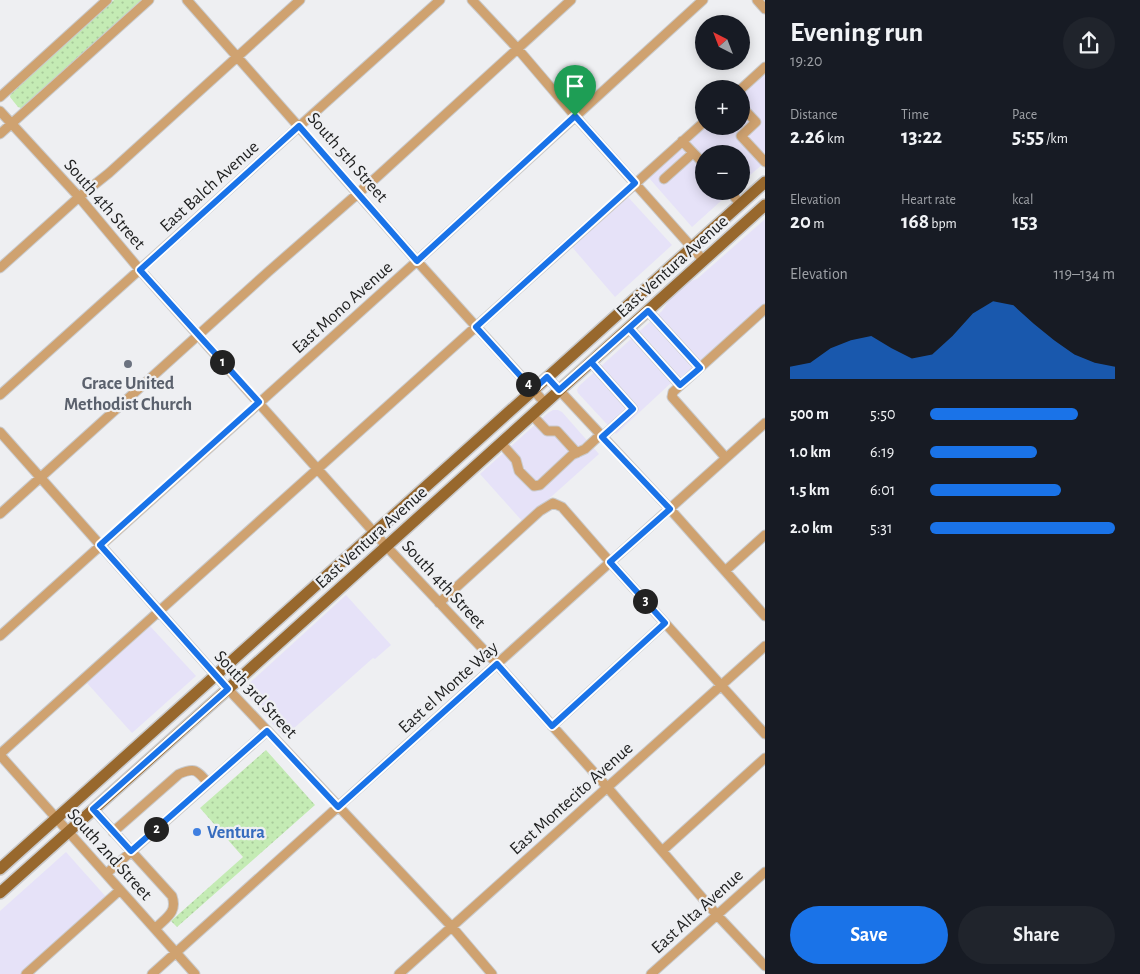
<!DOCTYPE html>
<meta charset="utf-8">
<style>
:root{--surface:#171b24;--page:#20242c;--text:#f1f3f6;--muted:#9ea1a6;--accent:#1a73e8}
body{margin:0;font-family:"Alegreya Sans",sans-serif;background:var(--page);color:var(--text);height:100vh;display:flex;flex-direction:column;font-size:19px;white-space:nowrap}
*{box-sizing:border-box;margin:0}
p{font-size:16px;color:var(--muted)}
.icon{flex:none;width:28px;height:28px;fill:none;stroke:currentColor;stroke-width:2;stroke-linecap:round;stroke-linejoin:round}
.map{position:relative;flex:1;overflow:hidden}
.drawer{display:flex;flex-direction:column;background:var(--surface);width:375px}
.drawer>*{flex:none}
.needle{width:32px;rotate:318deg}
.controls{position:absolute;left:695px;top:15px;display:grid;gap:10px}
.controls a{display:grid;place-items:center;width:55px;height:55px;border-radius:50%;background:var(--surface);box-shadow:0 2px 12px #0003;font-size:25px}
.pin{position:absolute;display:grid;place-items:center;width:42px;height:42px;color:#fff;margin:-51px -21px;border-radius:50% 50% 50% 0;rotate:-45deg;box-shadow:0 0 5px #0007}
.pin .icon{rotate:45deg}
.km{position:absolute;width:25px;height:25px;margin:-12px;border-radius:50%;background:#222;color:#fff;font-size:14px;line-height:25px;text-align:center}
.round{display:grid;place-items:center;flex:none;width:52px;height:52px;border-radius:26px;background:var(--page)}
.head{display:flex;align-items:center;justify-content:space-between;height:85px;padding:0 25px}
h1{font-size:28px;font-weight:700;line-height:38px}
.figures{display:grid;grid-template-columns:repeat(3,1fr);gap:8px;height:85px;padding:5px 25px}
.figures div{display:grid;align-content:center}
.figures b{font-size:21px;font-weight:700}
.figures small{font-size:14px;font-weight:400}
.figures p{font-size:14px}
.chart{height:140px;padding:10px 25px}
.chart p{display:flex;justify-content:space-between}
.chart svg{width:100%;height:90px;margin-top:5px;fill:var(--accent);opacity:.7}
.primary-button{display:flex;gap:10px;margin-top:auto;padding:10px 25px}
.primary-button a{flex:1;height:58px;border-radius:30px;background:var(--accent);color:#fff;font-size:20px;font-weight:700;line-height:58px;text-align:center}
.primary-button a+a{background:var(--page);color:var(--text)}
ul{padding:0 25px;list-style:none;font-size:16px}
li{display:grid;grid-template-columns:80px 60px 1fr;align-items:center;height:38px}
li i{height:12px;border-radius:6px;background:var(--accent)}
main{display:flex;flex:1;min-height:0}
.map>svg:first-child{display:block}
.commercial{fill:#e6e2f8}
.grass{fill:url(#grass-dots)}
.lines{fill:none;stroke-linecap:round;stroke-linejoin:round}
.minor-casing{stroke:#c9cacc;stroke-width:11}
.major-casing{stroke:#c9cacc;stroke-width:14}
.minor{stroke:#cfa270;stroke-width:9}
.major{stroke:#98682d;stroke-width:11}
.route-casing{stroke:#fff;stroke-width:10}
.route{stroke:#1a73e8;stroke-width:6}
.worship-dot{fill:#6b7280;stroke:#eeeff2;stroke-width:2}
.shop-dot{fill:#3f7fe0;stroke:#eeeff2;stroke-width:2}
.labels{text-anchor:middle;stroke-width:4.5;stroke-linejoin:round;paint-order:stroke}
.street-label{font-size:18px;fill:#1e1f1f;stroke:#eeeff2}
.worship-label{font-size:18px;font-weight:bold;fill:#5b616d;stroke:#eeeff2}
.shop-label{font-size:18px;font-weight:bold;fill:#366cbe;stroke:#eeeff2;text-anchor:start}
</style>
<main>
<div class="map">
<svg width="765" height="974" viewBox="0 0 765 974">
<defs>
<pattern id="grass-dots" width="8" height="8" patternUnits="userSpaceOnUse" patternTransform="scale(1.25)"><rect width="8" height="8" fill="#c4ebb4"/><path d="M2 2h.1M6 6h.1" fill="none" stroke="#a8c99a" stroke-width="1.8" stroke-linecap="round"/></pattern>
</defs>
<rect width="100%" height="100%" fill="#eeeff2"/>
<path class="commercial" d="M765,74V162L741,183V154H704V191H732L692,227L649,178L706,126H741V95Z
M628,197L672,245L615,297L572,247Z
M765,219V307L675,387L671,383L616,434L578,393L577,390L579,386L662,311L671,297L688,282L697,279Z
M553,410H558L562,412L599,454L523,522L480,474L548,413Z
M346,595L391,645L375,659L373,658L284,737L244,692V688Z
M150,626L196,676L132,733L87,683Z
M66,852L107,898L23,974H0V911Z"/>
<path class="grass" d="M114,0H142L23,107L21,108L18,107L10,97L11,93Z
M266,750L315,805L177,927L171,921L243,857L200,808Z"/>
<g class="lines">
<defs>
<path id="minor" d="M187,0L417,261L545,403
M472,0L517,48L575,116L704,261
M757,0L765,9
M741,89L765,67
M0,97L107,0
M741,106L756,122L741,136L765,162
M0,111L79,197L140,270L387,547L497,664L607,787L717,915L765,966
M0,134L149,0
M682,141L704,164
M664,179L693,153
M730,191L740,204
M0,268L79,197L109,173L300,0
M648,311L700,368
M629,328L680,385
M591,362L633,409L602,437
M547,377L670,509L765,616
M0,395L440,0
M532,415L547,431H557L577,453
M0,432L228,689L452,927L492,974
M501,443L516,460L519,471L534,486L540,485L572,455L585,449L600,435
M726,458L672,397L673,392L765,309
M0,514L268,272L378,176L571,0
M725,571L765,535
M439,603L540,511L553,503L562,507L610,562L765,734
M0,636L417,261L703,0
M552,726L665,623
M0,754L704,122
M0,755L195,974
M93,809L172,896C178,913 165,918 155,929
M113,832L179,774C195,767 197,770 208,783
M662,851L765,758
M106,874L267,731
M26,974L120,890
M152,974L765,423
M399,974L765,646
M651,974L765,872"/>
<path id="major" d="M0,869L765,182
M0,893L228,689L765,205"/>
</defs>
<use href="#minor" class="minor-casing"/>
<use href="#major" class="major-casing"/>
<use href="#minor" class="minor"/>
<use href="#major" class="major"/>
</g>
<g class="lines">
<defs>
<path id="route" d="M575,116L417,261L299,126L140,270L259,402L100,545L228,689L93,809L131,851L267,731L338,807L497,664L552,726L665,623L610,562L670,509L602,437L633,409L591,362L629,328L680,385L700,368L648,311L629,328L559,390L547,377L533,390L476,327L635,183L575,116"/>
</defs>
<use href="#route" class="route-casing"/>
<use href="#route" class="route"/>
</g>
<circle class="worship-dot" cx="128" cy="364" r="5"/>
<circle class="shop-dot" cx="197" cy="832" r="5"/>
<g class="labels">
<g class="street-label">
<text transform="translate(348 157) rotate(49)" y="6">South 5th Street</text>
<text transform="translate(209 186) rotate(-42)" y="6">East Balch Avenue</text>
<text transform="translate(105 204) rotate(49)" y="6">South 4th Street</text>
<text transform="translate(672 266) rotate(-42)" y="6">East Ventura Avenue</text>
<text transform="translate(342 307) rotate(-42)" y="6">East Mono Avenue</text>
<text transform="translate(371 537) rotate(-42)" y="6">East Ventura Avenue</text>
<text transform="translate(444 584) rotate(47)" y="6">South 4th Street</text>
<text transform="translate(448 687) rotate(-42)" y="6">East el Monte Way</text>
<text transform="translate(256 694) rotate(47)" y="6">South 3rd Street</text>
<text transform="translate(571 798) rotate(-42)" y="6">East Montecito Avenue</text>
<text transform="translate(110 854) rotate(48)" y="6">South 2nd Street</text>
<text transform="translate(697 911) rotate(-42)" y="6">East Alta Avenue</text>
</g>
<g class="worship-label">
<text x="128" y="389">Grace United<tspan x="128" dy="21">Methodist Church</tspan></text>
</g>
<g class="shop-label">
<text x="207" y="838">Ventura</text>
</g>
</g>
</svg>
<div class="controls">
<a><svg class="needle" viewBox="-14 -14 28 28"><path d="M0-13l5 13h-10z" fill="#e53935"/><path d="M0 13l5-13h-10z" fill="#9ea1a6"/></svg></a>
<a>+</a>
<a>−</a>
</div>
<div class="pin" style="left:575px;top:116px;background:#1e9e55"><svg class="icon" aria-label="arrive" viewBox="0 0 24 24"><path d="M6 21V4h12l-3 4 3 4H6"/></svg></div>
<b class="km" style="left:222px;top:362px">1</b>
<b class="km" style="left:156px;top:829px">2</b>
<b class="km" style="left:645px;top:601px">3</b>
<b class="km" style="left:528px;top:384px">4</b>
</div>
<section class="drawer">
<div class="head"><div><h1>Evening run</h1><p>19:20</p></div><a class="round"><svg class="icon" aria-label="share" viewBox="0 0 24 24"><path d="M12 15V3M7 8l5-5 5 5M5 13v7h14v-7"/></svg></a></div>
<div class="figures">
<div><p>Distance</p><b>2.26<small> km</small></b></div>
<div><p>Time</p><b>13:22</b></div>
<div><p>Pace</p><b>5:55<small> /km</small></b></div>
</div>
<div class="figures">
<div><p>Elevation</p><b>20<small> m</small></b></div>
<div><p>Heart rate</p><b>168<small> bpm</small></b></div>
<div><p>kcal</p><b>153</b></div>
</div>
<div class="chart"><p><span>Elevation</span>119–134 m</p>
<svg viewBox="0 0 160 44" preserveAspectRatio="none"><path d="M0 44V38L10 36L20 29L30 25L40 23L50 29L60 34L70 32L80 23L90 12L100 6L110 8L120 17L130 25L140 32L150 36L160 38V44z"/></svg>
</div>
<ul>
<li><b>500 m</b>5:50<i style="width:80%"></i></li>
<li><b>1.0 km</b>6:19<i style="width:58%"></i></li>
<li><b>1.5 km</b>6:01<i style="width:71%"></i></li>
<li><b>2.0 km</b>5:31<i style="width:100%"></i></li>
</ul>
<div class="primary-button"><a>Save</a><a>Share</a></div>
</section>
</main>
